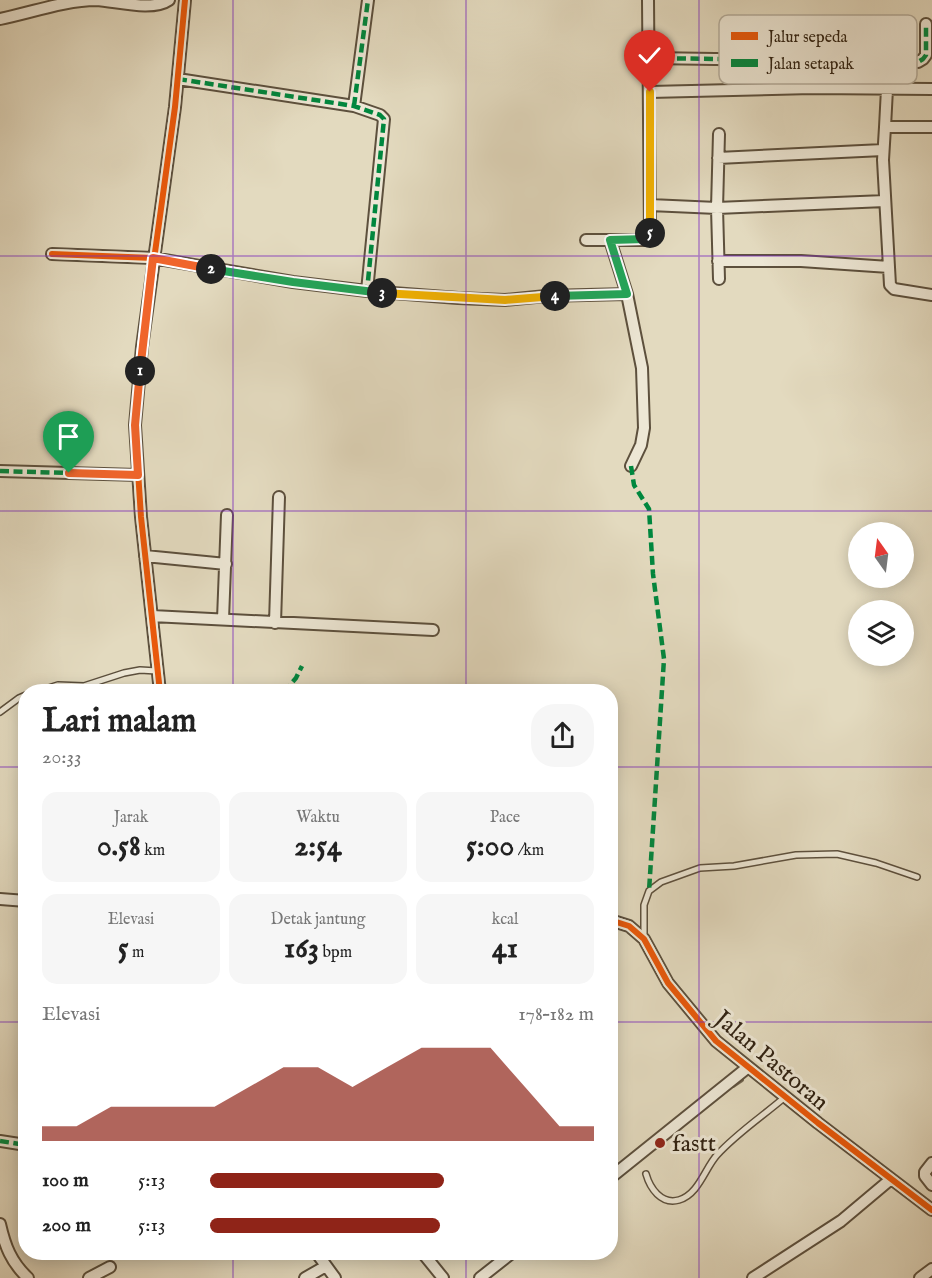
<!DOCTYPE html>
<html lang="id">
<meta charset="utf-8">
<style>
:root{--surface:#fff;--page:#f6f6f6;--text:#222;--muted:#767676;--accent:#8f2418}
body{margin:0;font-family:"IM FELL English",serif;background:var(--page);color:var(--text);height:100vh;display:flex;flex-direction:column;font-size:22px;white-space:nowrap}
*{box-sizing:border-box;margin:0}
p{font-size:20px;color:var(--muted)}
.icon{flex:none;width:33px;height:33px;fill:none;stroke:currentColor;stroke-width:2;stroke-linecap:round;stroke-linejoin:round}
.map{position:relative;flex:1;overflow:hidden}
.drawer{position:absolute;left:18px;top:684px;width:600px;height:576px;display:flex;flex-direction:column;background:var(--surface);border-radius:24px;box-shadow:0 3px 15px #0003}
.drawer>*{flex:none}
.needle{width:39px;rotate:346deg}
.tools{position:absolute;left:848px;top:522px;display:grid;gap:12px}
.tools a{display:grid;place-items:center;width:66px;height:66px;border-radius:50%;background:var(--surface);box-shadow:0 3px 15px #0003;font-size:30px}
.pin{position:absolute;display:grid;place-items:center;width:51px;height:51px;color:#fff;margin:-62px -26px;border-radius:50% 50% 50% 0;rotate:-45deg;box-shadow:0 0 6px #0007}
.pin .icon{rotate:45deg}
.km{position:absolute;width:30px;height:30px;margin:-15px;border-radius:50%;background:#222;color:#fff;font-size:16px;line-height:30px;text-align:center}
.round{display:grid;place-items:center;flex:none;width:63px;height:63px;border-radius:24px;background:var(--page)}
.overview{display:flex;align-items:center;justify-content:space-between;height:102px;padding:0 24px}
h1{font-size:33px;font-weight:700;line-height:45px}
.stats{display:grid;grid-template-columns:repeat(3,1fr);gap:9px;height:102px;padding:6px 24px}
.stats div{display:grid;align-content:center;border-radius:15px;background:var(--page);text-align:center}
.stats b{font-size:30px;font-weight:700}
.stats small{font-size:16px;font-weight:400}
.stats p{font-size:16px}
.chart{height:168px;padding:12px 24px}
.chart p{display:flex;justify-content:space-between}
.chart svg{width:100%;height:108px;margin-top:6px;fill:var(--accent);opacity:.7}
ul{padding:0 24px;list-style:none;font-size:20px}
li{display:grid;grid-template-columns:96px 72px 1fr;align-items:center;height:45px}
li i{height:15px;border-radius:8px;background:var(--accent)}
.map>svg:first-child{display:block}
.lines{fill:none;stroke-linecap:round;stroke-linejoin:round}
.stream{stroke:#776b56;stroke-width:4}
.lane-casing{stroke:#5d503d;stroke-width:8}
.street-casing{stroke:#5d503d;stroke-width:14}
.lane{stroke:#ede7d5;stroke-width:5}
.street{stroke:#ede7d5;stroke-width:10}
.quiet{stroke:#00873e;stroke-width:4.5;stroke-dasharray:9 4.5;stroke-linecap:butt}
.cycleway-casing{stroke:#ede7d5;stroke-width:10}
.cycleway{stroke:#e8590c;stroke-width:6}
.split-1-casing{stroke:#fff;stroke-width:12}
.split-2-casing{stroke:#fff;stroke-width:12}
.split-3-casing{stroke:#fff;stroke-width:12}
.split-4-casing{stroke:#fff;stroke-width:12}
.split-5-casing{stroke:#fff;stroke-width:12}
.split-6-casing{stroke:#fff;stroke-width:12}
.split-1{stroke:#f0652b;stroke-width:8}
.split-2{stroke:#f0652b;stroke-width:8}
.split-3{stroke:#22a559;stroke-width:8}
.split-4{stroke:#f5b400;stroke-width:8}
.split-5{stroke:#22a559;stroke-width:8}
.split-6{stroke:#f5b400;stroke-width:8}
.grid{fill:none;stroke:#7b2cbf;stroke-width:1.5;stroke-opacity:0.55}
.poi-dot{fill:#8f2418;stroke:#ede7d5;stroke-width:2}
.labels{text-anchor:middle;stroke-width:6;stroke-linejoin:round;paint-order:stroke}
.street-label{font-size:24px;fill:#302212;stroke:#ede7d5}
.poi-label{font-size:24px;fill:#302212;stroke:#ede7d5;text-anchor:start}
.key{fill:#ede7d5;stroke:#b4ac9a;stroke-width:1.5}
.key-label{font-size:16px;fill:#302212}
</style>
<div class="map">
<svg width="932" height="1278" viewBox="0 0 932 1278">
<rect width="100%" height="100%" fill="#e3dabf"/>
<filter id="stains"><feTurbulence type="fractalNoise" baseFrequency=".00333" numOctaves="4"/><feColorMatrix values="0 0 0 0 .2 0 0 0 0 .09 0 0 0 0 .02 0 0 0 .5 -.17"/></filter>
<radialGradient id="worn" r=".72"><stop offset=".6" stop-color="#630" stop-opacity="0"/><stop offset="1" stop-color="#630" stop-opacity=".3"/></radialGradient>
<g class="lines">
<path class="stream" d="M733,1086L742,1080"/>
<defs>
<path id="lane" d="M36,692L58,685L84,686L124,673L140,670L157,671
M0,712L19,698L26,695
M644,937V905L649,891L661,882L700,868L734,866L796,855L837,854L876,863L917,877
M646,1174C650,1188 661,1205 679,1200C699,1194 705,1168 717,1155C737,1133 763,1116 785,1097"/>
<path id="street" d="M0,19C29,13 67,0 96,0C116,1 152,12 169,0
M650,58L918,62L923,59L926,55V24
M178,79L354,106L380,115L384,119L367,291
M650,92L812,88L932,89
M354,106L368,0
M885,127L887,89
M932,127H885L883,160L890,285L894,289L932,295
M719,134L717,208L719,279
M718,158L883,150
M650,205L717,208L885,201
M586,240H643L650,237L648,0
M610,240L627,294L642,368L644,428L641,445L631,466
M52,254L153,258L293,282L367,291L458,298L505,300L546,296L627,294
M718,261H801L889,267
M0,471L138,475
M145,556L226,564
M152,616L433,630
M223,619L227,515
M275,623L279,497
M160,692L141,517L135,425L142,347L175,107L185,0
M0,899L26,901
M610,920L629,926L644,939L668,983L716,1041L818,1123L932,1210
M0,1141L26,1145
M932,1163L925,1172V1176L932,1185
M610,1178L747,1068
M0,1224C5,1246 11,1262 28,1278
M316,1252L335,1278
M422,1252L443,1278
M89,1278L110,1267
M305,1278L326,1266
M480,1278L513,1252
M753,1278L841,1221L891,1179
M920,1278L932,1269"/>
</defs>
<use href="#lane" class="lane-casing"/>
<use href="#street" class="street-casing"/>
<use href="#lane" class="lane"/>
<use href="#street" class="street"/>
<path class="quiet" d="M650,58L918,62L923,59L926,55V24
M178,79L354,106L380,115L384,119L367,291
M354,106L368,0
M631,466L634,485L649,509L653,574L664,659L649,891
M0,471L138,475
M284,692L296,678L302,666
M0,1141L26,1145"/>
<defs>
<path id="cycleway" d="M52,254L153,258L293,282L367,291L458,298L505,300L546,296L627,294
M160,692L141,517L135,425L142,347L175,107L185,0
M610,920L629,926L644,939L668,983L716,1041L818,1123L932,1210"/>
</defs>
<use href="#cycleway" class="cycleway-casing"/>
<use href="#cycleway" class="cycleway"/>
</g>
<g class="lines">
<defs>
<path id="split-1" d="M69,473L138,475L135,425L140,371"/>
<path id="split-2" d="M140,371L153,258L211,269"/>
<path id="split-3" d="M211,269L293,282L382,293"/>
<path id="split-4" d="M382,293L505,300L555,296"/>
<path id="split-5" d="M555,296L627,294L610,240L646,239L650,237V233"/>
<path id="split-6" d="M650,92V233"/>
</defs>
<use href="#split-1" class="split-1-casing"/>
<use href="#split-2" class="split-2-casing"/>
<use href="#split-3" class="split-3-casing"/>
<use href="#split-4" class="split-4-casing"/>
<use href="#split-5" class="split-5-casing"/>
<use href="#split-6" class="split-6-casing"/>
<use href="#split-1" class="split-1"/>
<use href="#split-2" class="split-2"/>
<use href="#split-3" class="split-3"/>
<use href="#split-4" class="split-4"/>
<use href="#split-5" class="split-5"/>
<use href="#split-6" class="split-6"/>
</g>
<path class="grid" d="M233,0V692M466,0V692M699,0V1278M0,256H932M0,511H932M0,767H26M610,767H932M0,1022H26M610,1022H932M233,1252V1278M466,1252V1278"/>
<circle class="poi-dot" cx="660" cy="1143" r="6"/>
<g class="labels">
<g class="street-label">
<text transform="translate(772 1060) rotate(40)" y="8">Jalan Pastoran</text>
</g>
<g class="poi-label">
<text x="672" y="1151">fastt</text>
</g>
</g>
<rect x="719" y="15" width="198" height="69" rx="9" class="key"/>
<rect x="731" y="32" width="27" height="8" fill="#e8590c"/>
<rect x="731" y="59" width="27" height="8" fill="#00873e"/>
<g class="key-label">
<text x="768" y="42">Jalur sepeda</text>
<text x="768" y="69">Jalan setapak</text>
</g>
<rect width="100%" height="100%" filter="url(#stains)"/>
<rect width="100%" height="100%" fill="url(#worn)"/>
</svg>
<div class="tools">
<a><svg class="needle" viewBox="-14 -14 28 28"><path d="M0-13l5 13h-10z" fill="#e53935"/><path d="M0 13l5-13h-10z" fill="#767676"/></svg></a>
<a><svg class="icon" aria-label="layers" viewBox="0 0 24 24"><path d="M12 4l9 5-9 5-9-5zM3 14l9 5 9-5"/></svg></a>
</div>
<div class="pin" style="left:69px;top:473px;background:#1e9e55"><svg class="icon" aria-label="arrive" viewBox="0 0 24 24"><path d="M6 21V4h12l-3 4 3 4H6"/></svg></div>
<div class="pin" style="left:650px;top:92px;background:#d93025"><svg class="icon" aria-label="check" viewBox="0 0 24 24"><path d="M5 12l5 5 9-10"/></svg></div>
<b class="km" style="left:140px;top:371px">1</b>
<b class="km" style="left:211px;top:269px">2</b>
<b class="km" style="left:382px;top:293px">3</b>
<b class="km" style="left:555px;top:296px">4</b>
<b class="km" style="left:650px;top:233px">5</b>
<section class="drawer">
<div class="overview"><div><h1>Lari malam</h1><p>20:33</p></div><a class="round"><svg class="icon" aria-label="share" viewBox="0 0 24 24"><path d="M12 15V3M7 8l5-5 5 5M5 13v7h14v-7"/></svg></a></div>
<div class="stats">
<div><p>Jarak</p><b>0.58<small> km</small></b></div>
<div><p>Waktu</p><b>2:54</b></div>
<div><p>Pace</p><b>5:00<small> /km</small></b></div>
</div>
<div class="stats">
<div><p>Elevasi</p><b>5<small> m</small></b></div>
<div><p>Detak jantung</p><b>163<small> bpm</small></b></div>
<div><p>kcal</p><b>41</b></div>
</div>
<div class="chart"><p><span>Elevasi</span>178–182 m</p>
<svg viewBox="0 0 160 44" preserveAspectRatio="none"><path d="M0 44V38L10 38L20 30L30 30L40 30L50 30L60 22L70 14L80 14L90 22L100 14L110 6L120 6L130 6L140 22L150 38L160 38V44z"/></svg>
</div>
<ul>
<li><b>100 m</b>5:13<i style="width:61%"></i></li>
<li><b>200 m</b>5:13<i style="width:60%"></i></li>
</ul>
</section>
</div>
